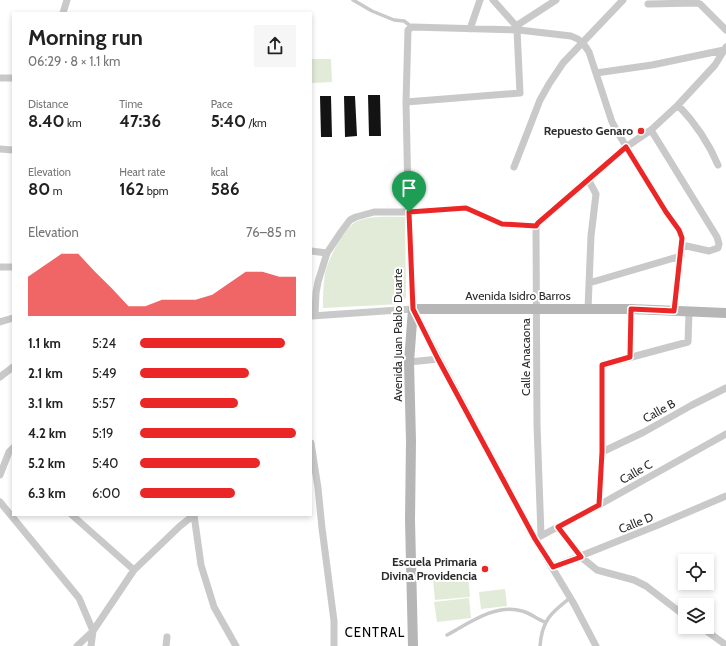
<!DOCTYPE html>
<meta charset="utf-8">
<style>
:root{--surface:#fff;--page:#f6f6f6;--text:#222;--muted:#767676;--accent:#eb2626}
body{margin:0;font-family:Cabin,sans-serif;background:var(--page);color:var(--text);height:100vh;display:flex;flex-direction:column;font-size:15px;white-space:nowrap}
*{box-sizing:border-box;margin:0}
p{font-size:13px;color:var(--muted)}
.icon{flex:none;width:22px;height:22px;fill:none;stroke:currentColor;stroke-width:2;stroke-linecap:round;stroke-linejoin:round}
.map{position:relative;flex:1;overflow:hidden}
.side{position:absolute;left:12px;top:12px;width:300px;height:504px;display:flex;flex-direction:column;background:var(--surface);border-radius:0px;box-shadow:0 2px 6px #0003}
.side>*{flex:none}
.fabs{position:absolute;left:678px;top:554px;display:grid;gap:8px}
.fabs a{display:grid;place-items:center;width:36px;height:36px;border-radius:0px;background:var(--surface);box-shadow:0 2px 6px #0003;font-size:20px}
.pin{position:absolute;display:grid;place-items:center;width:34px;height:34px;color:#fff;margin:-41px -17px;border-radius:50% 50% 50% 0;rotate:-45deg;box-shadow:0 0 4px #0007}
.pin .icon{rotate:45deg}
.round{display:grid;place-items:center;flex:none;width:42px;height:42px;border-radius:0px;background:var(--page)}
.headline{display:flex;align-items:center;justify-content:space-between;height:68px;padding:0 16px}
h1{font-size:22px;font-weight:800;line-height:30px}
.metrics{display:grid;grid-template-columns:repeat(3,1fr);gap:6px;height:68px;padding:4px 16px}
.metrics div{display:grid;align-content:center}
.metrics b{font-size:17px;font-weight:800}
.metrics small{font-size:11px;font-weight:400}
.metrics p{font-size:11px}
.chart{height:112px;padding:8px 16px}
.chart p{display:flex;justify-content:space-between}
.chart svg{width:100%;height:72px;margin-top:4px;fill:var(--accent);opacity:.7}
ul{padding:0 16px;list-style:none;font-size:13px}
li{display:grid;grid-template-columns:64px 48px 1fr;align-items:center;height:30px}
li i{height:10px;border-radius:5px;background:var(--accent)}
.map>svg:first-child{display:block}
.green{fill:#e1ebd8}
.building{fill:#131313}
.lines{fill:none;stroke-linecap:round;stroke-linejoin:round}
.lane{stroke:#c9c9c9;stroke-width:3.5}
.street{stroke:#c9c9c9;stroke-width:7}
.secondary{stroke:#b6b6b6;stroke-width:10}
.route-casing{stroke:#fff;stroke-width:8}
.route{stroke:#eb2626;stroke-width:5}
.poi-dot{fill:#eb2626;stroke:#fff;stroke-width:1.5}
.labels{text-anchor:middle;stroke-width:4;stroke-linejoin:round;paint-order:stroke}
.poi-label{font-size:12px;font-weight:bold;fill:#2c2c2c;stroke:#fff;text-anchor:end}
.street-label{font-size:12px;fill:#2c2c2c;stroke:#fff}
.neighbourhood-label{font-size:13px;letter-spacing:1px;fill:#000;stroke:#fff}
</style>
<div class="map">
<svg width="726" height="646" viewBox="0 0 726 646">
<rect width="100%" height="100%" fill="#fff"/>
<path class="green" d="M311,59H331L332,82L311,83Z
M405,217L406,297L401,304L323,308C323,297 323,285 325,274C327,261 343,231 354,223C366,215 391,217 405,217Z
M468,576L470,597L435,600L433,580Z
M505,589L507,606L481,609L479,592Z
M469,598L471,618L437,622L434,602Z"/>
<path class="building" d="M368,95H380L381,136H369Z
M320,96H331L332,137H321Z
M344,96H355L357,136L345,137Z"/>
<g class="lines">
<path class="lane" d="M353,0L372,11L394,20L404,21L412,27
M447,635C469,623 496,603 522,611C530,613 537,619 545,622
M540,646C542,620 551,613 570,598"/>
<path class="street" d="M493,0L518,28
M648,4L697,3L700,4L726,30
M63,13L67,0
M516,26L556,0
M470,29L480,0
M596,73L652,65L724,50
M0,78H13
M406,102L520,93L517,30
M678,105C696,124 708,141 718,165
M651,130L717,237L719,244L718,248L709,251L682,245
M0,149L13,150
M514,167L540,100L549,84L563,63L623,0
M311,251L327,253
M0,267H13
M589,283L681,256
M588,309L591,236L596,194L588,179
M315,315L316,293L318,282L327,253L341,232L350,220L356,217L374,212H409L466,208L502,224L536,226
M312,316L413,309
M0,322L13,318
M630,357L631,309
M409,362L439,359
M0,377L13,367
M311,443L318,488L322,528L334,621V646
M602,452L644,432L692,405L726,388
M0,475L9,452L13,448
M0,502L79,598L93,631L91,646
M599,505L602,452V365L688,342L689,312
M72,515L134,570
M194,515L201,565L214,607L236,646
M558,527L581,557L597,570L634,580L646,586L685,616
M541,535L537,425L536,226L538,223L626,147L651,130L678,105L715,65L726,47
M539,537L599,505L726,434
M553,567L658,525L726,496
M701,627L726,645
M77,646L93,631L134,570L180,526L194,515
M166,646L167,637
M596,646L574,604L535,539L439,359L413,309L408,198L406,102L408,30L412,27L519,30L571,36C580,39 584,44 589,52L612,122L618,133L666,212L679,230L682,238L674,311"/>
<path class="secondary" d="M413,646L410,520L411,441L409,362L413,309H631L726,313"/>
</g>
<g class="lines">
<defs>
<path id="route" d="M626,147L666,212L679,230L682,238L674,311L631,309L630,357L602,365V452L599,505L558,527L581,557L553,567L535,539L438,359L413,309L409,212L466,208L502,224L536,226L538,223Z"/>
</defs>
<use href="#route" class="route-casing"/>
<use href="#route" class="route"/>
</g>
<g class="poi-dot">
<circle cx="641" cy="131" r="4"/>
<circle cx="485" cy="569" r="4"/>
</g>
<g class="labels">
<g class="poi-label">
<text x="633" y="135">Repuesto Genaro</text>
<text x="477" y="566">Escuela Primaria<tspan x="477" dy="14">Divina Providencia</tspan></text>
</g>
<g class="street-label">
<text x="518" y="300">Avenida Isidro Barros</text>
<text transform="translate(398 335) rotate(-90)" y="4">Avenida Juan Pablo Duarte</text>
<text transform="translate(526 357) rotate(-90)" y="4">Calle Anacaona</text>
<text transform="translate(659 411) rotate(-29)" y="4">Calle B</text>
<text transform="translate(636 472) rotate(-30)" y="4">Calle C</text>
<text transform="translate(636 523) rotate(-22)" y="4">Calle D</text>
</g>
<g class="neighbourhood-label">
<text x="375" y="637">CENTRAL</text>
</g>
</g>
</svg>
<div class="fabs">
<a><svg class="icon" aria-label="locate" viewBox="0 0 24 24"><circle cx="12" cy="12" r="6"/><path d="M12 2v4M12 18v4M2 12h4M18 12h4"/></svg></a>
<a><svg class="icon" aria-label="layers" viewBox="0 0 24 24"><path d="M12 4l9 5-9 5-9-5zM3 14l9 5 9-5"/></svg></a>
</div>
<div class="pin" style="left:409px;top:212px;background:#1e9e55"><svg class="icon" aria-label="arrive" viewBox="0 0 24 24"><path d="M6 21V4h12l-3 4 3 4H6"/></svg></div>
<section class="side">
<div class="headline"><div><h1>Morning run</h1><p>06:29 · 8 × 1.1 km</p></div><a class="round"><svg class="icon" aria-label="share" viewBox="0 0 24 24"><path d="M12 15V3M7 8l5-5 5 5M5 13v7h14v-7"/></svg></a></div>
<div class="metrics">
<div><p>Distance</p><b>8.40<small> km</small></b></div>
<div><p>Time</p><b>47:36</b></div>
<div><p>Pace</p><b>5:40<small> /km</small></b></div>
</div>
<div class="metrics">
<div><p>Elevation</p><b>80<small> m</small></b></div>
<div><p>Heart rate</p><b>162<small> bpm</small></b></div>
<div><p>kcal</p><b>586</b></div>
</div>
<div class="chart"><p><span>Elevation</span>76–85 m</p>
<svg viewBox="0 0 160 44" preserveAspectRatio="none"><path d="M0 44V20L10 13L20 6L30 6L40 17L50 27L60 38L70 38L80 34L90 34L100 34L110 31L120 24L130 17L140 17L150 20L160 20V44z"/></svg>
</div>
<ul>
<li><b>1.1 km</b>5:24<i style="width:93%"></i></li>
<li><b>2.1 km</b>5:49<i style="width:70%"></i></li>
<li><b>3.1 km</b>5:57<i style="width:63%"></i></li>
<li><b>4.2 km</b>5:19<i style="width:100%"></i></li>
<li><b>5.2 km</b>5:40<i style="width:77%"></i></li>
<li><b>6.3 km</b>6:00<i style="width:61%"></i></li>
</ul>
</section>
</div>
